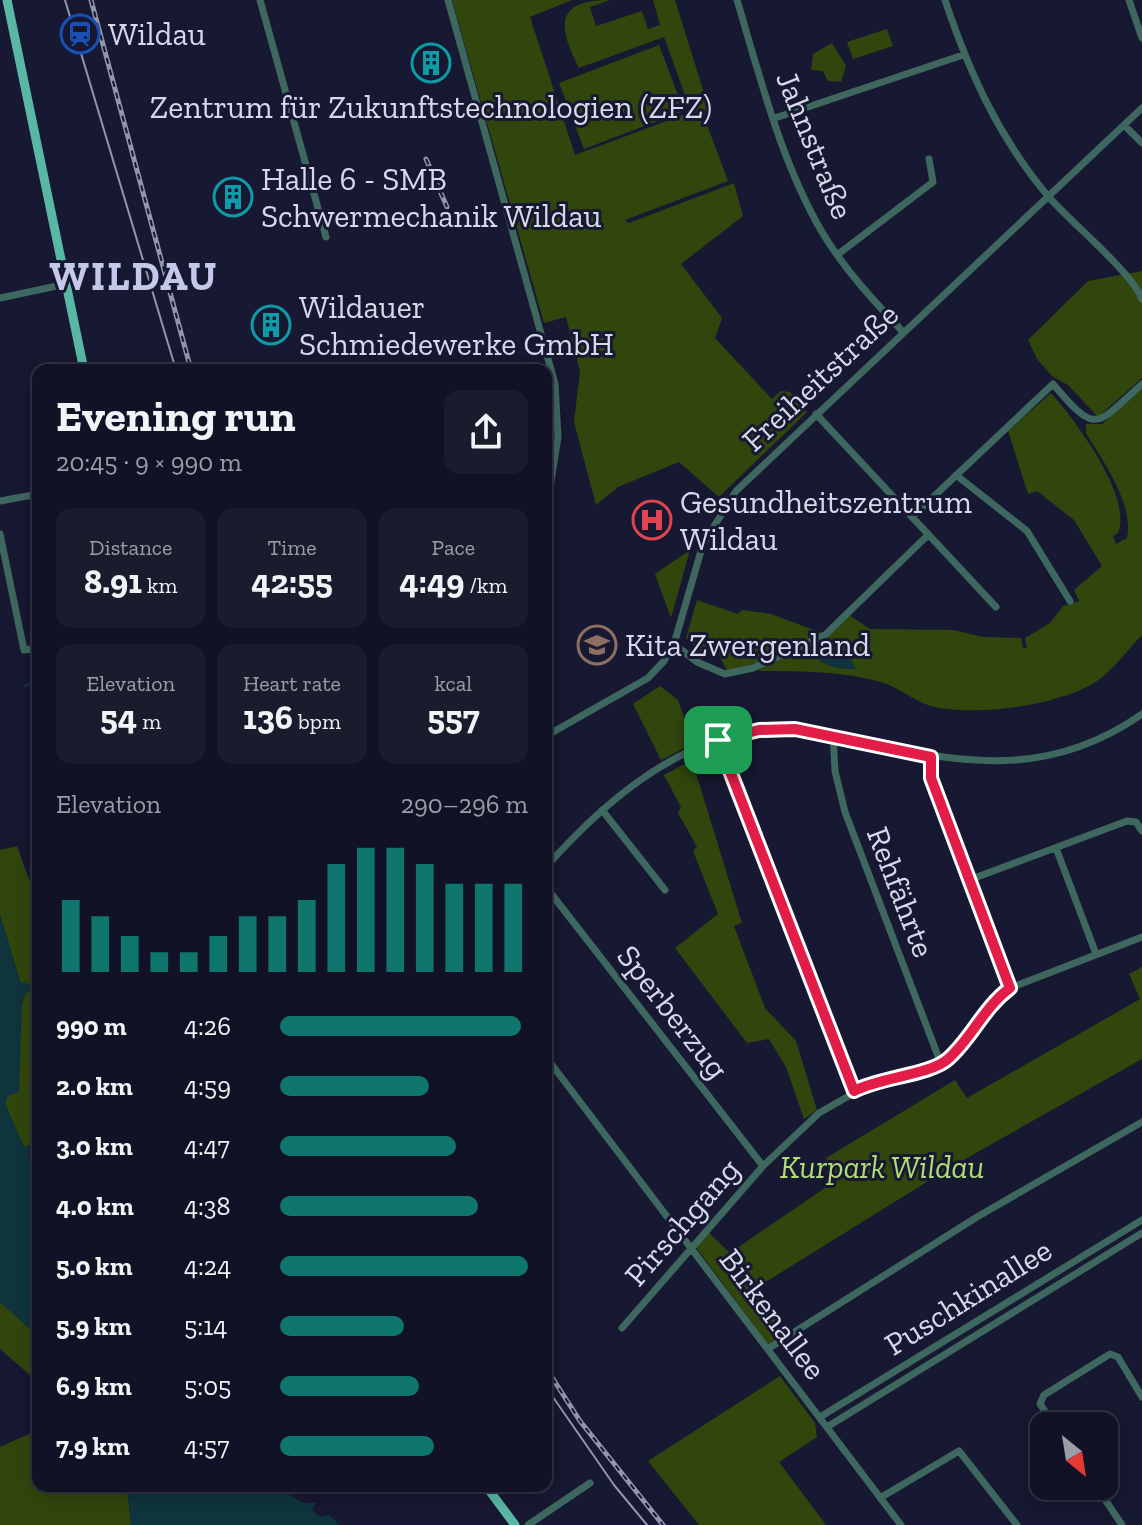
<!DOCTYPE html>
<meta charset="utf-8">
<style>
:root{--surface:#111225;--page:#1a1b2d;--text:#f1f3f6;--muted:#9c9ea7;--line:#303242;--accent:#0f766e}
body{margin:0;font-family:"Zilla Slab",serif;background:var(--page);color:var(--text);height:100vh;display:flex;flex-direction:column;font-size:30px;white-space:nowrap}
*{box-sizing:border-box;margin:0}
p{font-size:26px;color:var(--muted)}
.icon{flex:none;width:44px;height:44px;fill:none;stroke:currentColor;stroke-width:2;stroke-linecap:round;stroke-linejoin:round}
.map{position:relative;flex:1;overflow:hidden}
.drawer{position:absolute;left:32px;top:364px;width:520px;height:1128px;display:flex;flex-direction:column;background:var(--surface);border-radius:16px;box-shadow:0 4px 20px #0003,0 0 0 2px var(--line)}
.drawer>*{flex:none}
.needle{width:52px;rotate:150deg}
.tools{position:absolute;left:1030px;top:1412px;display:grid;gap:16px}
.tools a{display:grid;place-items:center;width:88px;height:88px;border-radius:16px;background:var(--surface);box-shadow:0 4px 20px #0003,0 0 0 2px var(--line);font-size:40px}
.pin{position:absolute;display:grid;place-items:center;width:68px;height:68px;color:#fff;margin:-34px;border-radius:16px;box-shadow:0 4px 12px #0006}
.round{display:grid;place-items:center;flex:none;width:84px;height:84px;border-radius:16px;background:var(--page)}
.summary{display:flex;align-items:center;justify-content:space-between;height:136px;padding:0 24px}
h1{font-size:44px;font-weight:700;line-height:60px}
.stats{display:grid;grid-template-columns:repeat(3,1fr);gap:12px;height:136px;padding:8px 24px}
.stats div{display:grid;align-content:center;border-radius:16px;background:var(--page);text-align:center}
.stats b{font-size:34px;font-weight:700}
.stats small{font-size:22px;font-weight:400}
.stats p{font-size:22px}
.chart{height:224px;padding:16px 24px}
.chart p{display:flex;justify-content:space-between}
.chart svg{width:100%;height:144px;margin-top:8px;stroke:var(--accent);stroke-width:6}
ul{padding:0 24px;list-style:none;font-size:26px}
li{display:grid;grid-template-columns:128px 96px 1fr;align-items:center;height:60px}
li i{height:20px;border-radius:10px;background:var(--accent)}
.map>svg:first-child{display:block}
.green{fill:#31460d}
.water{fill:#0f343d}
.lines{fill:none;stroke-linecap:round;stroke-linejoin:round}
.stream{stroke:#0f343d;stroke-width:2}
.minor{stroke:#3e685f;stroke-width:7}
.major{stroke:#5ab7a5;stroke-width:9}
.tram{stroke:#9395a9;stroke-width:2}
.rail-casing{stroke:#9395a9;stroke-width:5}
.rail{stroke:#171831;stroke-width:2;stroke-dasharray:6;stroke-linecap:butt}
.route-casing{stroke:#fff;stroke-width:16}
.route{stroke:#e11d48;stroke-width:10}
.labels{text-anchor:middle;stroke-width:6;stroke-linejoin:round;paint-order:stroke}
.poi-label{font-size:32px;fill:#d7d9ea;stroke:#171831;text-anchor:start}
.street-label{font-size:32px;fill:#d7d9ea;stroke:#171831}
.park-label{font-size:32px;font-style:italic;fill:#afdc75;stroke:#171831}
.district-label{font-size:40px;font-weight:bold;letter-spacing:2px;fill:#c4c8e9;stroke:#171831}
</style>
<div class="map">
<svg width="1142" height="1525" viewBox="0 0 1142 1525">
<rect width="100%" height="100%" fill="#171831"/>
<path class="green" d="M452,0H572L530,17L575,155L691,112L664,37L579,68C558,27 554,0 610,0L590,7L596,26L642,11L648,29L660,25L653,0H675L708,106L704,117L728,181L625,220L629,223L734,183L743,216L681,264L722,318L715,338L772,399L781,391L790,392L807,412L719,497L679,462L618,487L596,505L574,422L580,371L566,317L544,323Z
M887,29L893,46L853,59L847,42Z
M832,43L846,66L841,82L828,81L823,71L811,70L813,54Z
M659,45L684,111L584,149L559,83Z
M1142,271V378L1098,417L1068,385L1053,377L1037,359L1028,340L1088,281Z
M1142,389V635C1127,650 1112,672 1094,683C1056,706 974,717 931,706C913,701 899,687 881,682C842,671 799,671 759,671L760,667L800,648L849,615L870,629L953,630L983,637L1021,638L1023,648H1027L1025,638L1050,623L1063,606L1079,601L1074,590L1102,566L1074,520L1037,491L1028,494L1008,431L1051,393C1074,419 1133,496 1118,533L1113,536L1116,544L1127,538C1134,504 1103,461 1086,433V424H1102Z
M690,550L671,618L655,574Z
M697,600L738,614L742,610L771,614L822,633L742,669L727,671L715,647L701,654L686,638Z
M660,686L678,700L693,744L661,760L633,704Z
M692,760L742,923L734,926L765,1008L796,1041L817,1110L804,1119L786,1067L769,1039L747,1043L675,948L718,914L693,851L697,847L678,813L681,807L664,775Z
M17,846L38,905V1179L29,1161L32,1151L29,1145L24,1148L5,1104L24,994L0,915V850Z
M1142,967V1059L946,1170L756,1288L784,1333L768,1344L695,1246L708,1232L729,1252L740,1246L838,1179L826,1158L955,1080L967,1098L1140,999L1129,974Z
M0,1302L38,1336V1382L0,1349Z
M780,1376L815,1423L817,1437L779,1462L826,1525H699L648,1461Z
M38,1430V1486H127L131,1525H0V1447Z"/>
<path class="water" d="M826,644L849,656L856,669C840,670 819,666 811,651Z
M0,915L20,982L33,985L22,1000L19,1092L8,1096L5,1104L24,1147L29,1145V1161L38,1179V1336L0,1302Z
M127,1486H273L304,1503H316L312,1510L321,1517L330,1515L339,1525H131Z"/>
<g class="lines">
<path class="stream" d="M25,686L38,679"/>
<path class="minor" d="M260,0L326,237
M448,0L555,384L558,437L546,512
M737,0C760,77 781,162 822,232C844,269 873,300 903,332
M945,0C969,72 998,136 1047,195C1068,220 1132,272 1142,299
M1129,0L1142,38
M775,118L963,55
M1124,125L1142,143
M837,255L933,182L929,159
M0,298L66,284
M816,414L996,607
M956,475L1027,531L1070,601
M0,501L38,494
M912,517L1053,384C1097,436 1095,426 1142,384
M0,534L24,650L38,648
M674,644L697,662L725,674L753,668L825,635L928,535
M833,734L835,771L845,812L941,1064
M546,736L648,678L664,661L674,644L703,544L736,491L1142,108
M718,740L854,1091
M931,757V778L1010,988
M602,810L665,890
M1056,848L1096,954
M546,867C602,804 674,741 761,730C800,725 837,735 875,744C972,766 1055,775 1142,714
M969,880L1127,821L1136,822L1142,831
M546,887L763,1166
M546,1057L901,1525
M622,1328L763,1166L819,1113L875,1081L934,1067L948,1060L989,1005L1010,988L1142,937
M769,1348L977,1217L1142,1122
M820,1417L1142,1220
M1055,1426L1040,1404L1044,1395L1110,1354L1118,1357L1142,1397
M827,1427L1142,1233
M1096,1486L1122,1525
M880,1498L959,1451L1017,1525
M528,1525L590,1483"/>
<path class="major" d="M7,0L84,370
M486,1486L515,1525"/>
<path class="tram" d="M65,0L176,370
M546,1387L614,1485L647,1525"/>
<defs>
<path id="rail" d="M91,0L191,370
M426,159L447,207
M546,1368L580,1421L663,1525"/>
</defs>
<use href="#rail" class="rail-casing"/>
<use href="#rail" class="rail"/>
</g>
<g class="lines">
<defs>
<path id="route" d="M795,729L931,757V778L1010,988C983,1008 972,1038 948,1059C930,1075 880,1077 854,1091L718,740L759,730Z"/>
</defs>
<use href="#route" class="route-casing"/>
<use href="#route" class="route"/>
</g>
<defs>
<symbol id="station-ring" viewBox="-11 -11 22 22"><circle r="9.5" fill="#171831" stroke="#1a4fb4" stroke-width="1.5"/><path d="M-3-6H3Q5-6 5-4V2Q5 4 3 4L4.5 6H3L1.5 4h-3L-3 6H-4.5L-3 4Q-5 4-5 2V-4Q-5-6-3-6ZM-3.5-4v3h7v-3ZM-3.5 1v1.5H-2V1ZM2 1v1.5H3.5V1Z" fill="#1a4fb4"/></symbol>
<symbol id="building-ring" viewBox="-11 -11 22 22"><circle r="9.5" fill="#171831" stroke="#0f9aa8" stroke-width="1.5"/><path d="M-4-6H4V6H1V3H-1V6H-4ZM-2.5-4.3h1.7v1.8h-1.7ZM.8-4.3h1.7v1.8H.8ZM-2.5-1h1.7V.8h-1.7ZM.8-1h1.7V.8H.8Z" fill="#0f9aa8"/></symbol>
<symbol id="hospital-ring" viewBox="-11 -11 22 22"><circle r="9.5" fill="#171831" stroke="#e0444e" stroke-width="1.5"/><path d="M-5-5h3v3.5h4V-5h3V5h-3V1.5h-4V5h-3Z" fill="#e0444e"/></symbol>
<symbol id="school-ring" viewBox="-11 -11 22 22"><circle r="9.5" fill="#171831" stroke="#8d6e63" stroke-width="1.5"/><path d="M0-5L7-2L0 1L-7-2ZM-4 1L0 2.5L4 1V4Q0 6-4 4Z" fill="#8d6e63"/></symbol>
</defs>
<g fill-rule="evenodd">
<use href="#station-ring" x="58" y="12" width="44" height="44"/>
<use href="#building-ring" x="409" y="41" width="44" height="44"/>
<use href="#building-ring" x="211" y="175" width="44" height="44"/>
<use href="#building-ring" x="249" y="303" width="44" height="44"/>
<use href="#hospital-ring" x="630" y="498" width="44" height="44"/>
<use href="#school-ring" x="575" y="623" width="44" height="44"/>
</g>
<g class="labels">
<g class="poi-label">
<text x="108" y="45">Wildau</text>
<text x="431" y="118" text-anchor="middle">Zentrum für Zukunftstechnologien (ZFZ)</text>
<text x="261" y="190">Halle 6 - SMB<tspan x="261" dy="37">Schwermechanik Wildau</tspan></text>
<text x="299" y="318">Wildauer<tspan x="299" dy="37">Schmiedewerke GmbH</tspan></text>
<text x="680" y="513">Gesundheitszentrum<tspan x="680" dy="37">Wildau</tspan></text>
<text x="625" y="656">Kita Zwergenland</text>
</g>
<g class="street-label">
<text transform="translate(815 145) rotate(68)" y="11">Jahnstraße</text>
<text transform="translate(820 377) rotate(-43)" y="11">Freiheitstraße</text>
<text transform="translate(901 892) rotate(69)" y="11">Rehfährte</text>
<text transform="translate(673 1012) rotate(52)" y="11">Sperberzug</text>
<text transform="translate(682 1222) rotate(-49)" y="11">Pirschgang</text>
<text transform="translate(968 1297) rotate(-32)" y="11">Puschkinallee</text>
<text transform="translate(773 1314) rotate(53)" y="11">Birkenallee</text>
</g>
<g class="park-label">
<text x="882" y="1178">Kurpark Wildau</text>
</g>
<g class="district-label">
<text x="134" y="290">WILDAU</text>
</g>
</g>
</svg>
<div class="tools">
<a><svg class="needle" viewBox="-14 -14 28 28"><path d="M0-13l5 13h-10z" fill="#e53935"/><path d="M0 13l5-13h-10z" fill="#9c9ea7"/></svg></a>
</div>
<div class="pin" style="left:718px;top:740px;background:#1e9e55"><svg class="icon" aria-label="arrive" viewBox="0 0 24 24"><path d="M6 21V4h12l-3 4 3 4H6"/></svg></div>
<section class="drawer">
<div class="summary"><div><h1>Evening run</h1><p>20:45 · 9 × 990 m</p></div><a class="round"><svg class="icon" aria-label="share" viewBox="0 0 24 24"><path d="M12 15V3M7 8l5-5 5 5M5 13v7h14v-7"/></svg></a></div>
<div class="stats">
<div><p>Distance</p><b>8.91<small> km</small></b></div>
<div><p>Time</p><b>42:55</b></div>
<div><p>Pace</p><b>4:49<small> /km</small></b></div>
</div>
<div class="stats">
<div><p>Elevation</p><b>54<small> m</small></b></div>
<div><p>Heart rate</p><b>136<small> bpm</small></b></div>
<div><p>kcal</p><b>557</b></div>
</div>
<div class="chart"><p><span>Elevation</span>290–296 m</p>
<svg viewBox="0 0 160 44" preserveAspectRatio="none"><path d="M5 44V22M15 44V27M25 44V33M35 44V38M45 44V38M55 44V33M65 44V27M75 44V27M85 44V22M95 44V11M105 44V6M115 44V6M125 44V11M135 44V17M145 44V17M155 44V17"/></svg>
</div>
<ul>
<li><b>990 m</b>4:26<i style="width:97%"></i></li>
<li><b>2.0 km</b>4:59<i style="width:60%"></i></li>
<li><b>3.0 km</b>4:47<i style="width:71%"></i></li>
<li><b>4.0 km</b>4:38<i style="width:80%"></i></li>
<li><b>5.0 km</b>4:24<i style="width:100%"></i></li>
<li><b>5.9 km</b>5:14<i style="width:50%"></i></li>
<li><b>6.9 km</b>5:05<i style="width:56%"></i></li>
<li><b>7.9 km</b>4:57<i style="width:62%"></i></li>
</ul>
</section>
</div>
